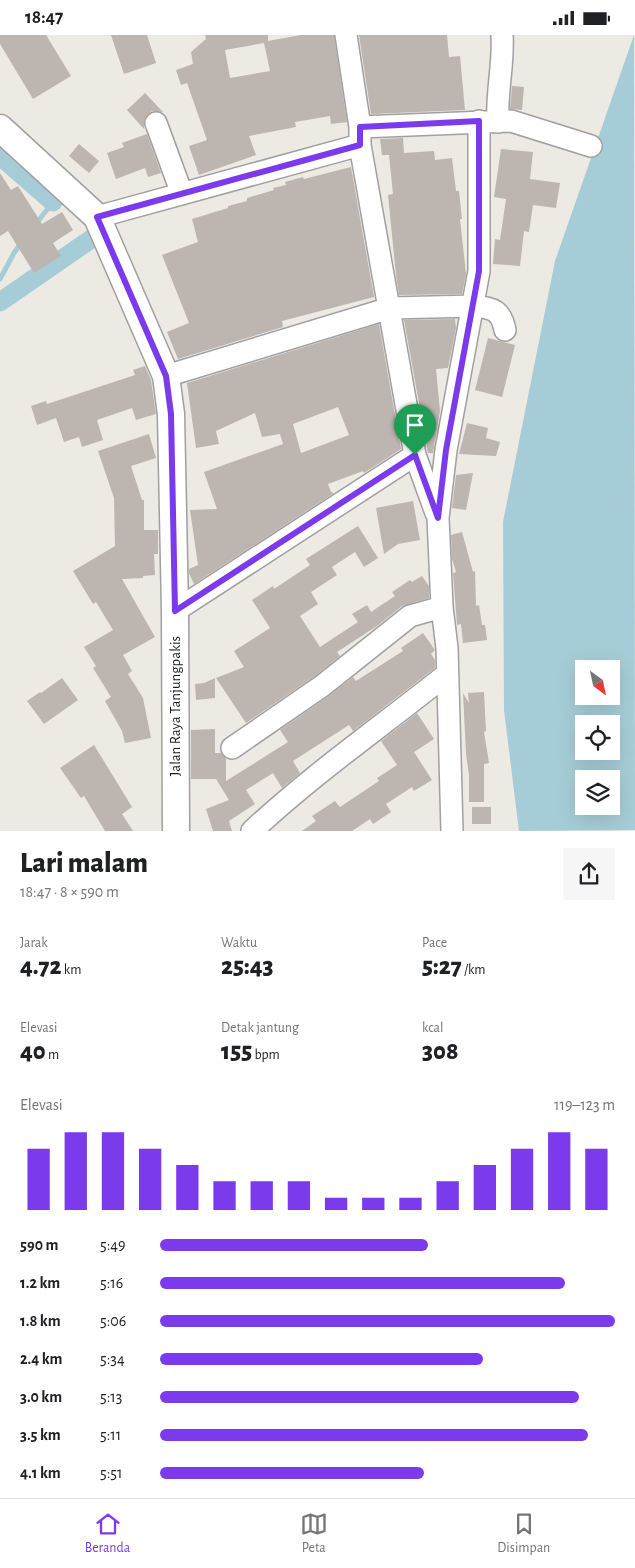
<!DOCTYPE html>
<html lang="id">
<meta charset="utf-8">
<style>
:root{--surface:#fff;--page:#f6f6f6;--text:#202124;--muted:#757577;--line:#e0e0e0;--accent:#7c3aed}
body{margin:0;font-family:"Alegreya Sans",sans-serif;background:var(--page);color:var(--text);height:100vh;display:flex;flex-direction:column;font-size:19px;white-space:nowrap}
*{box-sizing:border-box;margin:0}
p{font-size:16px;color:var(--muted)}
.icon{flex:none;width:28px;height:28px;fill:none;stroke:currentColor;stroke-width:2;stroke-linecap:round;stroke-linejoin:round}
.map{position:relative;height:796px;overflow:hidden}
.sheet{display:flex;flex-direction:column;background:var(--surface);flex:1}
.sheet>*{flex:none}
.needle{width:32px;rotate:147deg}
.fabs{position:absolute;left:575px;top:625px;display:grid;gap:10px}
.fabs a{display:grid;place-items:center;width:45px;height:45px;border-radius:0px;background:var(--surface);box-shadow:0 5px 20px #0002;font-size:25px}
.pin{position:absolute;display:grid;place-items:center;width:42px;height:42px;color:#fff;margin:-51px -21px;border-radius:50% 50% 50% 0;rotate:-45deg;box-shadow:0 0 5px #0007}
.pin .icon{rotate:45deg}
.round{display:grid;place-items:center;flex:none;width:52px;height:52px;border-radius:0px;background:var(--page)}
.summary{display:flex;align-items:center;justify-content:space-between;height:85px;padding:0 20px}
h1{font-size:28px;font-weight:800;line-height:38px}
.stats{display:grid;grid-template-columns:repeat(3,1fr);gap:8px;height:85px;padding:5px 20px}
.stats div{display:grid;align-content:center}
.stats b{font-size:25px;font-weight:800}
.stats small{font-size:14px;font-weight:400}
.stats p{font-size:14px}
.chart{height:140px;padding:10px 20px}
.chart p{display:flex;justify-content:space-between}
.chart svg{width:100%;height:90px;margin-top:5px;stroke:var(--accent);stroke-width:6}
ul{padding:0 20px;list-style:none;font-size:16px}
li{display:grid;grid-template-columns:80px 60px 1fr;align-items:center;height:38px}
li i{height:12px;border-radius:6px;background:var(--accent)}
.status{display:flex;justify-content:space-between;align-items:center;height:35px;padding:0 25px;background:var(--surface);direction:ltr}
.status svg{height:14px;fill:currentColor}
.tab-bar{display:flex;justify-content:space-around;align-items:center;height:70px;border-top:1px solid var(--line);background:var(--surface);font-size:14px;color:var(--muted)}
.tab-bar a{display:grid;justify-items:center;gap:2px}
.tab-bar .on{color:var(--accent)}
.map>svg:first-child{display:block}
.water{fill:#a6cdd7;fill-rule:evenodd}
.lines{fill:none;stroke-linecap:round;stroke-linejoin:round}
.stream{stroke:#a6cdd7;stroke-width:5}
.canal{stroke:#a6cdd7;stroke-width:19}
.building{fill:#bdb5b0;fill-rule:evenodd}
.minor-casing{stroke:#a0a0a0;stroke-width:24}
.tertiary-casing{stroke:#a0a0a0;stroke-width:29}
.minor{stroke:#fff;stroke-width:21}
.tertiary{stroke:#fff;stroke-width:26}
.route-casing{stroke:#fff;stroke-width:10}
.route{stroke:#7c3aed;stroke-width:6}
.labels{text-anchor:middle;stroke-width:4.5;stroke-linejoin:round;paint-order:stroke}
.street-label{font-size:15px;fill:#1c1c1c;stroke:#fff}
</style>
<div class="status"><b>18:47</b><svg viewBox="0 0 49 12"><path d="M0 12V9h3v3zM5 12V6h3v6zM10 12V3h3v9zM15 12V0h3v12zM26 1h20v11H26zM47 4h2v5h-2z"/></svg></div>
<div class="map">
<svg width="635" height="796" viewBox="0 0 635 796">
<rect width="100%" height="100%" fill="#ede9e3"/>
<path class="water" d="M634,0L635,795L519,796L504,675L503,487L555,226ZM584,634H611V661H584ZM584,689H611V716H584ZM584,744H611V771H584Z"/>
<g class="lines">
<path class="stream" d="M35,190L53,167
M0,244L14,218L21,208"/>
<path class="canal" d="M0,121L53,167
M0,267L94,202"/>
</g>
<path class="building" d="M0,0H46L71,41L33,64L0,9Z
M111,0H147L156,28L124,39Z
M205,0H268V6L301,0H334L347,87L331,89L330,81L295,87L296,92L249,101L256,120L199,140L189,111L207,105L187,48L181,50L176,35L193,29L191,17L206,4ZM264,8L270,36L230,43L225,15Z
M359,0H447L449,22L460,21L465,75L371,79Z
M512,51L524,52L522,75L510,74Z
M145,58L163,77L152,76L147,80L144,86V94L127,75Z
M147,99L161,138L148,142L145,133L116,144L107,118L124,112L122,108Z
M403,103L404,118L434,116L435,125L452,123L456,156H459L462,184H460L466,239L462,259L399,260L396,240L388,160L393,159L389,120H382L380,104Z
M79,109L99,126L89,138L69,121Z
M501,114L533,117L530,144L560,148L556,173L533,170L529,197L524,196L520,231L493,229L495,204L500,205L506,164L494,162Z
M351,132L374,262L282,286L283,292L178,324L167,297L189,288L162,220L198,207L192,184L228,173V171L247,166V163L274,155L273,153L286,150L285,147L303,142L304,144Z
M0,138L11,155L18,151L42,189L62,177L73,195L53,208L61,221L34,238L8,196L0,201Z
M455,284L456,293L448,333L436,334L440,376L433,418H428L404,285Z
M379,289L401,414L364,438L363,436L328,449L331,457L334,458L194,549L189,538V534L198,530L190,475L217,474L204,437L283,409L280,399L262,402L255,378L216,396L219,409L196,413L187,348ZM338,372L349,400L301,418L293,389Z
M488,303L515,310L502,362L475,355Z
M145,331L151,345L156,379L136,385L132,373L97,385L103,405L82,412L79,402L64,407L56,383L37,390L31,371L46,366L47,369L135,340L133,335Z
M467,388L488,393L486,403L500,407L496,421L459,419Z
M149,399L156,423L131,431L142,465H144V495H158V519H154L155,540L143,541V543L122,544L155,602L123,620L132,636L128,639L143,663L151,703L125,708L122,696L105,666L111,662L93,633L96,631L84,612L113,595L96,567L93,569L73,536L115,511L114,463L98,416Z
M473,438L466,475L452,473L456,440Z
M413,466L420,505L398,509L384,519L376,473Z
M358,491L378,523L364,532L355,517L332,532L337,540L311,557L318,569L300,581L320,612L358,587L352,579L367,570L371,577L395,561L392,557L410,545L412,547L422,541L429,551V563L402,571L377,591L337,617L340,621L315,641L246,688L216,643L244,632L234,616L270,593L252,565L273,551L274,554L310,530L306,524Z
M462,497L473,537L475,536L476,571L479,570L482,590H485L487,605L463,608L461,589L457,590L453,538L456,537L452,524L451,500Z
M423,598L435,615L431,619L435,625V633L353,696L349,690L293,726L300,738L282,753L273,738L246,755L255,769L229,786L232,796H213L206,774L229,765L216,744H191V695L215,694V718H221L226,724V746L288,707L280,695L329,661L353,642L356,646L403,616L401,613Z
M62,643L78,665L44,689L27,666L40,657L41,658Z
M215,643V663L196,665L195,649L204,648Z
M484,657L486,696L484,697L489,728L484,729V767H469V740L466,719L463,658L469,668L468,658Z
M417,678L434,704L414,717L432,745L414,756L412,752L386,769L391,777L373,789L370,784L352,796H302L316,786L312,781L335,766L340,772L379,746L377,743L397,730L381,706Z
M94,710L132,772L122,779L133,796H105L84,761L81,763L60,733Z
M472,772H491V789H472Z"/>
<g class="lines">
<defs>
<path id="minor" d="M346,0L360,92V110L415,420L436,478
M498,87C496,58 504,29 502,0
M156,88L182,159
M360,92L511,86L591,111
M97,182L360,110
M166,341L390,273L474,271C493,273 501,275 505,295
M175,576L415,420
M232,713L322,651L410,581L442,572
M252,796C313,739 382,691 447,639
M452,796L447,613L442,572L438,483L446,415L479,236V86"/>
<path id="tertiary" d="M0,93L97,182L166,341L171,379L175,576L176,796"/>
</defs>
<use href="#minor" class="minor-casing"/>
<use href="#tertiary" class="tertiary-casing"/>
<use href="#minor" class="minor"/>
<use href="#tertiary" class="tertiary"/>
</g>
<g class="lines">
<defs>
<path id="route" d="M479,86V236L446,415L438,483L415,420L175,576L171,379L166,341L97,182L360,110V92Z"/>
</defs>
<use href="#route" class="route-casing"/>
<use href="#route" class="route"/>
</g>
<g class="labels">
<g class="street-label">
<text transform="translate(175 671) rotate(-90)" y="5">Jalan Raya Tanjungpakis</text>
</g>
</g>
</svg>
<div class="fabs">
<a><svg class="needle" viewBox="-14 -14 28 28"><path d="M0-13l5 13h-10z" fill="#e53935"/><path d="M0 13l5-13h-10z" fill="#757577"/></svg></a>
<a><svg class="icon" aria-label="locate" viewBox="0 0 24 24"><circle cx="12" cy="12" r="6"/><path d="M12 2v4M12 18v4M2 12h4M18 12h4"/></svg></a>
<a><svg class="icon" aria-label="layers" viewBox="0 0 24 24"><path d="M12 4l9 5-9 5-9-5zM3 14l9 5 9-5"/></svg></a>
</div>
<div class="pin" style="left:415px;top:420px;background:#1e9e55"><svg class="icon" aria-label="arrive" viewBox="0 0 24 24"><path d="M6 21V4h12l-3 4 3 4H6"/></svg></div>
</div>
<section class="sheet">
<div class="summary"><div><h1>Lari malam</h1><p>18:47 · 8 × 590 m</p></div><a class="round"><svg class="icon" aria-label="share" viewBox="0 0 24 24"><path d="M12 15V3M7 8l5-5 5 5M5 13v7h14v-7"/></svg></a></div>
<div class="stats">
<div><p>Jarak</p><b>4.72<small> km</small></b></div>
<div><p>Waktu</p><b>25:43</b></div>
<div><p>Pace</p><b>5:27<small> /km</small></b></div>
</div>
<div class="stats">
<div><p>Elevasi</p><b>40<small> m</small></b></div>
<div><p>Detak jantung</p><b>155<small> bpm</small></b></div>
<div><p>kcal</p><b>308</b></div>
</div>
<div class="chart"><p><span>Elevasi</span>119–123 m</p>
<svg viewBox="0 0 160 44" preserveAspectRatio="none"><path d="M5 44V14M15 44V6M25 44V6M35 44V14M45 44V22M55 44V30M65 44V30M75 44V30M85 44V38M95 44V38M105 44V38M115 44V30M125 44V22M135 44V14M145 44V6M155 44V14"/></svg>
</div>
<ul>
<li><b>590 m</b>5:49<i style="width:59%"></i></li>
<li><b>1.2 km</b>5:16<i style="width:89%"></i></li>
<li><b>1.8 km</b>5:06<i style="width:100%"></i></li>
<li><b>2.4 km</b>5:34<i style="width:71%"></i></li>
<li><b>3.0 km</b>5:13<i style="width:92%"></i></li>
<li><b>3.5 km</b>5:11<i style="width:94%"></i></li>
<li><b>4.1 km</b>5:51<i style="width:58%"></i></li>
</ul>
</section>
<nav class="tab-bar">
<a class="on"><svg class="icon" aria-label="home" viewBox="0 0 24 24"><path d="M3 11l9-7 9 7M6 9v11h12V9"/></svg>Beranda</a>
<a><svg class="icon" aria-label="map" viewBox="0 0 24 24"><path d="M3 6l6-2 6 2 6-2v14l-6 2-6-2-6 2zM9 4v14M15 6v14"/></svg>Peta</a>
<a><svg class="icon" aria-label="saved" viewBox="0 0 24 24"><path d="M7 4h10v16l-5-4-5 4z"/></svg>Disimpan</a>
</nav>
